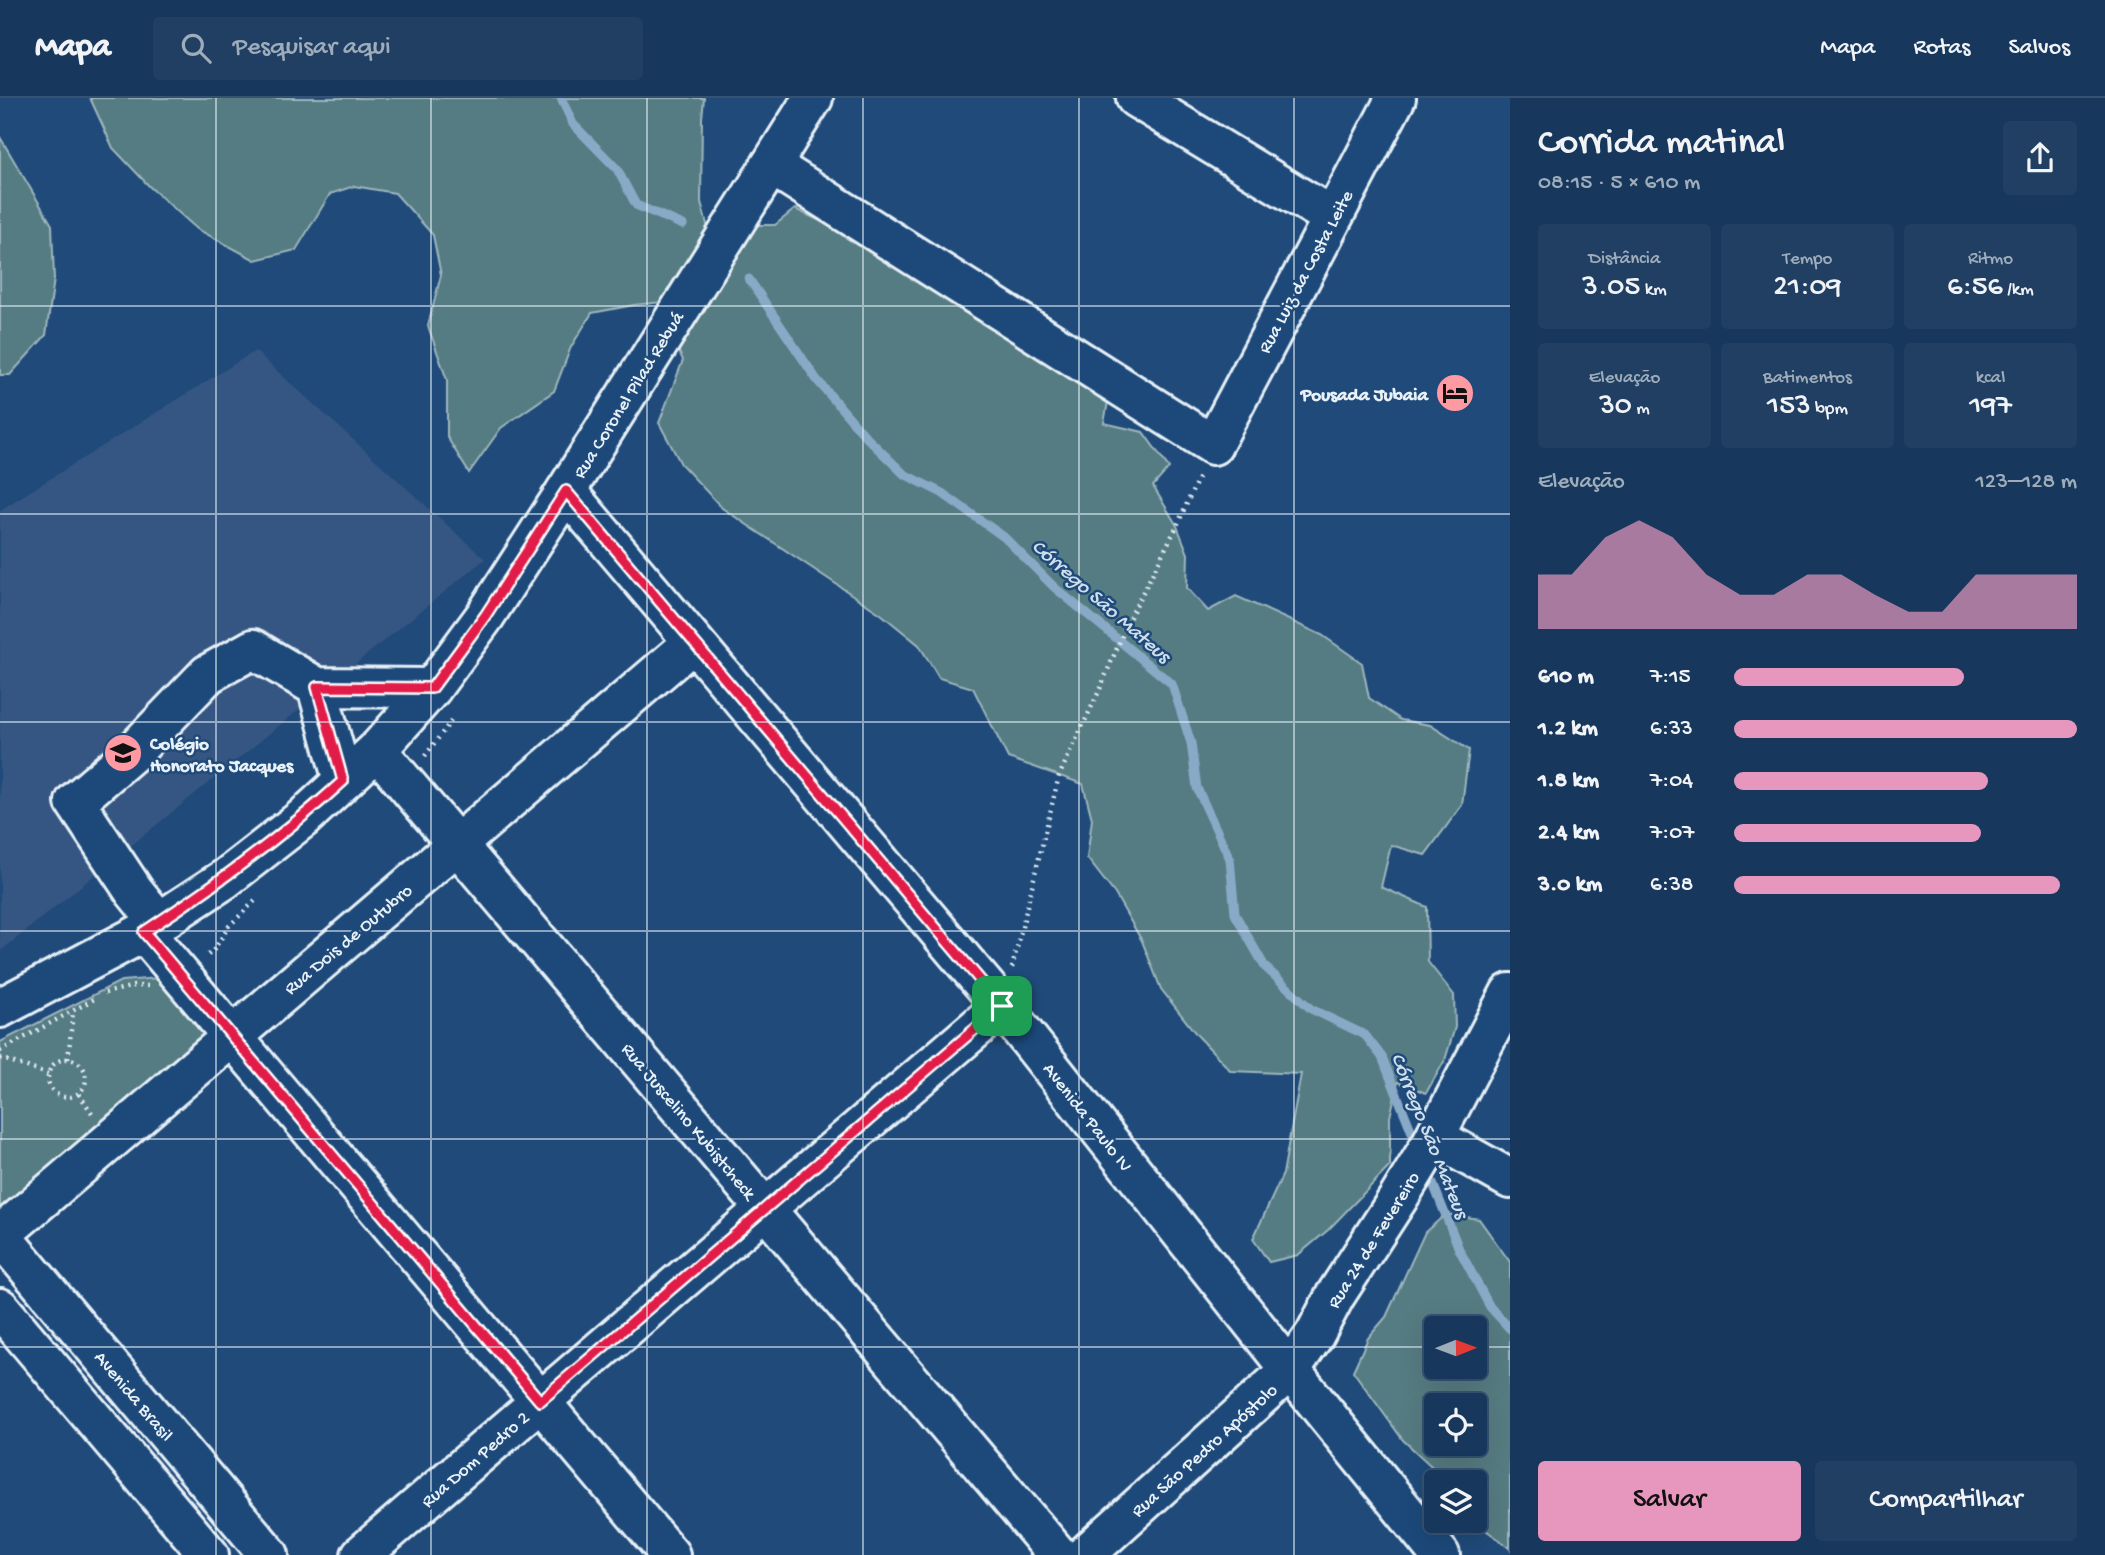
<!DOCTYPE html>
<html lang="pt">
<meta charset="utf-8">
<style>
:root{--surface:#17385c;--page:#203f62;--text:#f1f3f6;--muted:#9eacbb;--line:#365272;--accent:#e797bd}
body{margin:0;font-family:"Gochi Hand",sans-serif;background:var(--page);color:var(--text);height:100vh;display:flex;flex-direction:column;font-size:26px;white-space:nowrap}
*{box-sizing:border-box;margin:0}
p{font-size:23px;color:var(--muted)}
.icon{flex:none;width:38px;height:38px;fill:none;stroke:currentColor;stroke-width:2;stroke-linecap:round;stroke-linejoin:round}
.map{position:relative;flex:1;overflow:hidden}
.sheet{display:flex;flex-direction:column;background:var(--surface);width:595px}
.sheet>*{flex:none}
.needle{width:46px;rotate:89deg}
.fabs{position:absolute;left:1424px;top:1218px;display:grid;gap:14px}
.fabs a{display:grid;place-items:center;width:63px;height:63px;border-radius:7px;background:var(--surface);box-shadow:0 7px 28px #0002,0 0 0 2px var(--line);font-size:35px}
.pin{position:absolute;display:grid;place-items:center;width:60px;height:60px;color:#fff;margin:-30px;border-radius:14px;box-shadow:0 4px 10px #0006}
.round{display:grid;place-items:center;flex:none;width:74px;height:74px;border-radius:7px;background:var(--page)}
.head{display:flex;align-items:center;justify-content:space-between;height:119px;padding:0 28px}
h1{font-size:38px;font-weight:600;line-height:52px}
.metrics{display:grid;grid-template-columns:repeat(3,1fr);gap:10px;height:119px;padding:7px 28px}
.metrics div{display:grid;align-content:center;border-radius:7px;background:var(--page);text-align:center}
.metrics b{font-size:30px;font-weight:600}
.metrics small{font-size:19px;font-weight:400}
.metrics p{font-size:19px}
.chart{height:196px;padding:14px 28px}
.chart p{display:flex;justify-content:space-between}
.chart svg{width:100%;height:126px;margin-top:7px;fill:var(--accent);opacity:.7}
.primary-button{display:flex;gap:14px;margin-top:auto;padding:14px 28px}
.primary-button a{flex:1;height:80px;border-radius:7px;background:var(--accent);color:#111;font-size:28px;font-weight:600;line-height:80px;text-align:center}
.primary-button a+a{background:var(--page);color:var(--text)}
ul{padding:0 28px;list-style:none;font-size:23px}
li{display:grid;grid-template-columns:112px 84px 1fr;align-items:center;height:52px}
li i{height:18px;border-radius:9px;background:var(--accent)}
header{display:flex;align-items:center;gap:42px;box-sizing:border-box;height:98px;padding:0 35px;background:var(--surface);border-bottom:2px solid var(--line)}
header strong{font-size:33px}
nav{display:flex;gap:38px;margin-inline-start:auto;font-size:24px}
.search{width:490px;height:63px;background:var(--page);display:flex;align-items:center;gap:18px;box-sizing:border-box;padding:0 24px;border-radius:7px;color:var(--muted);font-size:26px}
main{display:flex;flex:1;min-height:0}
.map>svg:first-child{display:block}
.built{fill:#355683}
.green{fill:#557c82;stroke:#9eb6bd;stroke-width:2;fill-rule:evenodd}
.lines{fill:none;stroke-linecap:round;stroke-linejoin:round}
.stream{stroke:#89aac7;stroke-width:9}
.minor-casing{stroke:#e8f1f8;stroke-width:44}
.major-casing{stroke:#e8f1f8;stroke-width:44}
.path{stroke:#e8f1f8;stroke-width:4.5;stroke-dasharray:2 5;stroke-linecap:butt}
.minor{stroke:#1f4a7a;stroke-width:38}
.major{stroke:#1f4a7a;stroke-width:38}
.route-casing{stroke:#fff;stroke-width:14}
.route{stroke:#e11d48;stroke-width:9}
.grid{fill:none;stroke:#e8f1f8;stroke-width:2;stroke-opacity:0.55}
.labels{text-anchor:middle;stroke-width:5;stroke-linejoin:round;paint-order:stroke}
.street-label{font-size:19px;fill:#e8f1f8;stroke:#1f4a7a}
.poi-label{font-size:19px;font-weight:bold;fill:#e8f1f8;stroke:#1f4a7a;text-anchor:end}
.water-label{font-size:21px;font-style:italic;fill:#d0dfec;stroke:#1f4a7a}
</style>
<header>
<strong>Mapa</strong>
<div class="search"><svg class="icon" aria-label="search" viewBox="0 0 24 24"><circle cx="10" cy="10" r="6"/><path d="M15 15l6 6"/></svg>Pesquisar aqui</div>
<nav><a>Mapa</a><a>Rotas</a><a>Salvos</a></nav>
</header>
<main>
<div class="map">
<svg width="1510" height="1457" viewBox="0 0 1510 1457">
<rect width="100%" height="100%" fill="#1f4a7a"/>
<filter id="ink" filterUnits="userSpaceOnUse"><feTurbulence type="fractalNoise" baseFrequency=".0143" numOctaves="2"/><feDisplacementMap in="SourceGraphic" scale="14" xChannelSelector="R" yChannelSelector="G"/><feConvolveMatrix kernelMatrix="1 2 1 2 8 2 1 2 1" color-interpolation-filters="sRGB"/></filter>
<g filter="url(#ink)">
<path class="built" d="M255,253L485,461L2,852L0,850V412Z"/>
<path class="green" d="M90,0H704L702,20L701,104L712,145L672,203L634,207L592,215L571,249L554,293L501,330L469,375L447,339V282L428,228L441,177L433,137L395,95L354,88L330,96L296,152L255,162L197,131L150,89L113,50Z
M0,39L52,127L54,181L46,237L10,277H0Z
M795,111L863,143L1094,280L1108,304L1104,325L1143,334L1169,370L1153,388L1177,428L1188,456L1187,490L1208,513L1236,498L1322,537L1362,565L1369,600L1401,622L1430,627L1469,652L1462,707L1425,757L1391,747L1381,789L1427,809L1428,864L1454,897L1455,929L1445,962L1426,995L1398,984L1390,1019V1068L1328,1132L1298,1157L1269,1164L1253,1141L1283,1076L1301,976L1231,973L1197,937L1161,891L1142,843L1115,796L1087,760L1092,721L1083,686L1008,660L973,590L939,580L919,547L881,516L722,410L681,366L659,325L683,262L670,236L745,127H775Z
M159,880L212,942L0,1116V944L121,883Z
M1446,1116L1479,1121L1510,1164V1451L1501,1443L1473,1423H1475V1384H1446L1443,1379L1403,1342L1353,1273L1368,1240L1386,1219L1425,1134ZM1437,1230H1475V1269H1437ZM1437,1307H1475V1346H1437Z"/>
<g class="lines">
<path class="stream" d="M561,0L573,26L617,71L636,107L683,127
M749,181L817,282L866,339L904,376L942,395L1004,439L1054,489L1172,586L1191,645L1197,690L1230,761L1235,816L1265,869L1311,911L1365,937L1382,959L1417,1047
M1428,1073L1459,1151L1490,1209L1510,1231"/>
<defs>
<path id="minor" d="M1136,0L1332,119
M771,67L1213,347L1396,0
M566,393L1002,908L1290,1272L1440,1457
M317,589L343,683
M377,652L1058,1457
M159,824L134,793L75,704L133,654L208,576L253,551L317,589L432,590
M144,834L670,1457
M1435,1039L1510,1081
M0,1137L694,544
M0,1137L269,1457
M0,1210L209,1457
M361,1457L1002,908
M1085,1457L1290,1272L1315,1236L1335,1198L1399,1099L1431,1046L1510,895"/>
<path id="major" d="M0,910L144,834L225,781L302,721L377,652L432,590L485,518L566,393L813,0"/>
</defs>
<use href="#minor" class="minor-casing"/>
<use href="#major" class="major-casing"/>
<path class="path" d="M425,658L451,623
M208,857L213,853L229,828L257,801
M1012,870L1059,678L1100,591L1129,521L1177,428L1200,376
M105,895L134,888H148
M0,953L94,901
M0,960L48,976
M48 980a19 19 0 1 1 38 0a19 19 0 1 1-38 0Z
M68,961L73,914
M79,996L92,1015"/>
<use href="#minor" class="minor"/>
<use href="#major" class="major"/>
</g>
</g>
<g class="lines" filter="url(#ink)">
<defs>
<path id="route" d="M566,393L1002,908L540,1303L144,834C214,788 281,740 343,683L317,589L432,590L485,518Z"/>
</defs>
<use href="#route" class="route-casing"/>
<use href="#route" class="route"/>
</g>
<path class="grid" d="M216,0V1457M431,0V1457M647,0V1457M863,0V1457M1079,0V1457M1294,0V1457M0,208H1510M0,416H1510M0,624H1510M0,833H1510M0,1041H1510M0,1249H1437M1475,1249H1510"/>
<defs>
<symbol id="hotel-disc" viewBox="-11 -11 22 22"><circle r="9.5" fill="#ff9aa2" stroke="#1f4a7a"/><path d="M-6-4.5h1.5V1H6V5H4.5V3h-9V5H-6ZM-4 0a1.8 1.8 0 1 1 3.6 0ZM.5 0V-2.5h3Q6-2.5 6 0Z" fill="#111"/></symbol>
<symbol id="school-disc" viewBox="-11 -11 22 22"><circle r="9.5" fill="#ff9aa2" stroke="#1f4a7a"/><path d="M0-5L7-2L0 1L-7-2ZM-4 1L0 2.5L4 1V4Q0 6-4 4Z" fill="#111"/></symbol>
</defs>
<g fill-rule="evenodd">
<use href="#hotel-disc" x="1433" y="273" width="44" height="44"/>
<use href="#school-disc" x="101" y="633" width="44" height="44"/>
</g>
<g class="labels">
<g class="street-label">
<text transform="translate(1304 173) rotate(-62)" y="7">Rua Luiz da Costa Leite</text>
<text transform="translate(627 296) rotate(-58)" y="7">Rua Coronel Pilad Rebuá</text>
<text transform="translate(347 840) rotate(-40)" y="7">Rua Dois de Outubro</text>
<text transform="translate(1089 1018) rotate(52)" y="7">Avenida Paulo IV</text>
<text transform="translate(690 1022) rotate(50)" y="7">Rua Juscelino Kubistcheck</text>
<text transform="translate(1372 1141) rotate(-58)" y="7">Rua 24 de Fevereiro</text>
<text transform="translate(135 1297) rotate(50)" y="7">Avenida Brasil</text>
<text transform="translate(1203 1351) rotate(-42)" y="7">Rua São Pedro Apóstolo</text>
<text transform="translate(474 1360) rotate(-41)" y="7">Rua Dom Pedro 2</text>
</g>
<g class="poi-label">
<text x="1428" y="302">Pousada Jubaia</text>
<text x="150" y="651" text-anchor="start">Colégio<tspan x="150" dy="22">Honorato Jacques</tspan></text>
</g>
<g class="water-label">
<text transform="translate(1102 502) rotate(41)" y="7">Córrego São Mateus</text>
<text transform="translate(1431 1037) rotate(68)" y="7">Córrego São Mateus</text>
</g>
</g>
</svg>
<div class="fabs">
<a><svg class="needle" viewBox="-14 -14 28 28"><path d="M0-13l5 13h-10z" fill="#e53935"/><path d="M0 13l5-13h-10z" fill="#9eacbb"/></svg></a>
<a><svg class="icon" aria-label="locate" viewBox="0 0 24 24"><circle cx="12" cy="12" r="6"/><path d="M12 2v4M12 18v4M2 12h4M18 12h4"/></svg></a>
<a><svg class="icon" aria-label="layers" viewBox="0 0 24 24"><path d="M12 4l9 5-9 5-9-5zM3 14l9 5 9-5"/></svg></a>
</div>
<div class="pin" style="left:1002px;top:908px;background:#1e9e55"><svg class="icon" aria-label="arrive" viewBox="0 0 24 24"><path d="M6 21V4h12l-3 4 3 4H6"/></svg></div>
</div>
<section class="sheet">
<div class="head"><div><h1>Corrida matinal</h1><p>08:15 · 5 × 610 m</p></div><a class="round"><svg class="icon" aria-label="share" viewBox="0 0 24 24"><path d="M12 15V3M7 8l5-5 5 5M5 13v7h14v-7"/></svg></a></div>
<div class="metrics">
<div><p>Distância</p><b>3.05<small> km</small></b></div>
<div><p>Tempo</p><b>21:09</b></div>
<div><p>Ritmo</p><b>6:56<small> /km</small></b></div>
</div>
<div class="metrics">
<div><p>Elevação</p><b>30<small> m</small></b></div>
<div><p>Batimentos</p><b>153<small> bpm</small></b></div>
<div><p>kcal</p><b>197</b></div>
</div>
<div class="chart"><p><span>Elevação</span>123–128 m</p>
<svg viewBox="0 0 160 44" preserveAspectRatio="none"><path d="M0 44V25L10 25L20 12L30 6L40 12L50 25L60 32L70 32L80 25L90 25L100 32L110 38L120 38L130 25L140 25L150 25L160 25V44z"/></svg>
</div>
<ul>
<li><b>610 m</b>7:15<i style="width:67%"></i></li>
<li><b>1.2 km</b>6:33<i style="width:100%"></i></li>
<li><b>1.8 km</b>7:04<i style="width:74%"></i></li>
<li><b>2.4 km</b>7:07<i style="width:72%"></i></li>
<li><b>3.0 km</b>6:38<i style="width:95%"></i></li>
</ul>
<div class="primary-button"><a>Salvar</a><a>Compartilhar</a></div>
</section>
</main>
